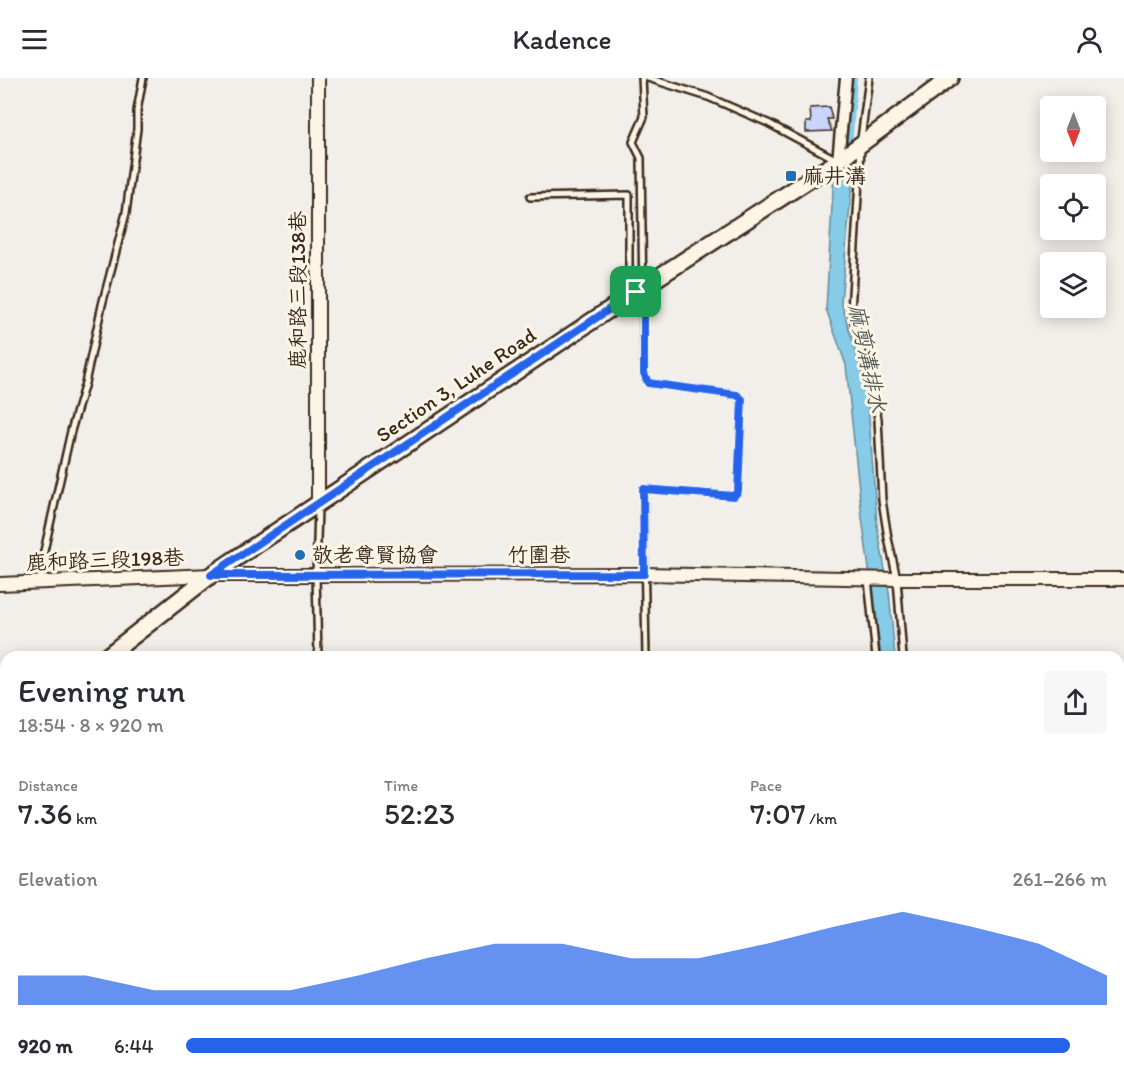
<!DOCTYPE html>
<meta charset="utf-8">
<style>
:root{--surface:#fff;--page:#f7f7f7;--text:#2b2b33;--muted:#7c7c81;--accent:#2563eb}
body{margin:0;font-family:Itim,"LXGW WenKai TC",sans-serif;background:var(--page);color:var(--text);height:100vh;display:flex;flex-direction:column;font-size:22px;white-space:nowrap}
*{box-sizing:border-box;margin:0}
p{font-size:20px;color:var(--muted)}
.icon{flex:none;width:33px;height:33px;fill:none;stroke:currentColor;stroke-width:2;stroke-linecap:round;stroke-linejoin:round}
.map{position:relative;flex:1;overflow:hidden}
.panel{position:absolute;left:0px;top:573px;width:1125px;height:429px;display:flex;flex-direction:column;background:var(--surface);border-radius:18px 18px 0 0;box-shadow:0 3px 15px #0003}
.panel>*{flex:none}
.needle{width:39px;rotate:180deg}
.tools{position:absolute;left:1040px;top:18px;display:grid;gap:12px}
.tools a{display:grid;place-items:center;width:66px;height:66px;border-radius:6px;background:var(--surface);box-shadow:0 3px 15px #0003;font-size:30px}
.pin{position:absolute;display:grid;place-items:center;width:51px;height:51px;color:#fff;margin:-26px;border-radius:12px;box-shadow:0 3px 9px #0006}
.round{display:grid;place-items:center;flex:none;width:63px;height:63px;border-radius:6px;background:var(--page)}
.summary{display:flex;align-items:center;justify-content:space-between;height:102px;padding:0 18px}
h1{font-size:33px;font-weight:600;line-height:45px}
.metrics{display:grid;grid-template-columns:repeat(3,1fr);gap:9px;height:102px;padding:6px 18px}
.metrics div{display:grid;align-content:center}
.metrics b{font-size:30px;font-weight:600}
.metrics small{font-size:16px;font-weight:400}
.metrics p{font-size:16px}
.chart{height:168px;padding:12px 18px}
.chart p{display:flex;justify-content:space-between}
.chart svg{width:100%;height:108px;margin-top:6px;fill:var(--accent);opacity:.7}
ul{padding:0 18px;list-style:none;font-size:20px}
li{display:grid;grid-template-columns:96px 72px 1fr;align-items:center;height:45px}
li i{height:15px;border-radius:8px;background:var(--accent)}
header{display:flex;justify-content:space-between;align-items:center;height:78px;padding:0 18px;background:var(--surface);font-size:27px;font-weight:600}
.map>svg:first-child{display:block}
.water{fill:#86cbe7;stroke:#688b97;stroke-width:1.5}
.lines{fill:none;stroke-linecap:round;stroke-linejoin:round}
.canal{stroke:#86cbe7;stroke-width:10}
.building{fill:#c8d5fc;stroke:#3b2a1e;stroke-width:1.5}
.service-casing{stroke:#3b2a1e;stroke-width:10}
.minor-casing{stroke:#3b2a1e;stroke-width:15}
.tertiary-casing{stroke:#3b2a1e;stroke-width:16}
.secondary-casing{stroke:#3b2a1e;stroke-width:20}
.service{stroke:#fcf5e5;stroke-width:5}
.minor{stroke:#fcf5e5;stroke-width:10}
.tertiary{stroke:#fcf5e5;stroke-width:12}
.secondary{stroke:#fcf5e5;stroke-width:15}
.route-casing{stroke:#fff;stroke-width:12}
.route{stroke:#2563eb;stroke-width:8}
.poi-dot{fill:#1f6fb2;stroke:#fcf5e5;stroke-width:2}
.labels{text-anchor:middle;stroke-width:6;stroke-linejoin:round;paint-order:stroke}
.poi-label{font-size:21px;fill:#3b2a1e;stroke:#fcf5e5;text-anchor:start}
.street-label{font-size:21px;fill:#3b2a1e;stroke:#fcf5e5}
.water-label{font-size:22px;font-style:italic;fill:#525a5a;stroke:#fcf5e5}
</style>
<header><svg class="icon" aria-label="menu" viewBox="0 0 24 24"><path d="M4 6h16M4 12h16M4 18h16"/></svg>Kadence<svg class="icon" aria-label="person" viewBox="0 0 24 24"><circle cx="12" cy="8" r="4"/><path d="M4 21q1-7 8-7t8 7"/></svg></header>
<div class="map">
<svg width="1124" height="1002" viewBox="0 0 1124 1002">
<rect width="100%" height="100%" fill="#f2efea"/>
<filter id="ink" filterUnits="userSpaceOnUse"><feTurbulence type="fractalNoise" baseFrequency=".0167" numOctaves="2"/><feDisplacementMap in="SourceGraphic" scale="12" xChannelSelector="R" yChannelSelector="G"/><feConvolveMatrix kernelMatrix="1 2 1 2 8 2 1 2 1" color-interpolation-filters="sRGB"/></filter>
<g filter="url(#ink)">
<path class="water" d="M854,85L841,224L867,312L877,447L889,514L895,579H881L862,440L846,287L826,231L834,94Z"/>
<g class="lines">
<path class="canal" d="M845,101L852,0"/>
</g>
<path class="building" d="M829,29L832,41H827L832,53L806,54V44H811L810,30Z"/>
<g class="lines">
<defs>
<path id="service" d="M642,0L644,39L633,64L641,80L644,295L648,305L737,317L742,321L738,413L734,418L643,411L646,579
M648,0L708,19L768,45L837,82
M861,61L869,0
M861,70L851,233L872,308L878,341L882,422L888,460L897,501L903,579
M530,119L629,117V203L635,212
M318,429L316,497L318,579
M868,501L876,579
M41,504L42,482L71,353L85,305L102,227L126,135L137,51V33L143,0
M1119,670L1124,660
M0,859L6,860
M0,984L6,985
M69,996L104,1002
M666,996L668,1002
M1074,996L1096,1002
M15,1002L16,996
M301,1002L302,996
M538,1002L575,996"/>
<path id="minor" d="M838,83L846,0
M970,996L972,1002
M817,1002V996"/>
<path id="tertiary" d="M318,0V425
M0,506L211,497H316L643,496L897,501H1124"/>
<path id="secondary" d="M106,579L211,497L643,209L838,83L950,0
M0,654L6,650"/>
</defs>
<use href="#service" class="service-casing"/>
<use href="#minor" class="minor-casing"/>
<use href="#tertiary" class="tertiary-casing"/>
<use href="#secondary" class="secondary-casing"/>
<use href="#service" class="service"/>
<use href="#minor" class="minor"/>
<use href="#tertiary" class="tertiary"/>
<use href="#secondary" class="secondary"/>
</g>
</g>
<g class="lines" filter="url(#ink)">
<defs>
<path id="route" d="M644,208V295L648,305L737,317L742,321L738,413L734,418L643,411L644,496L211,497Z"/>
</defs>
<use href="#route" class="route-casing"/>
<use href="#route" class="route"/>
</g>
<g class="poi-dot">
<rect x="785" y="92" width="12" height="12" rx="3"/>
<circle cx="300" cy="477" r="6"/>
</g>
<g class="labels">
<g class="poi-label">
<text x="803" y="105">麻井溝</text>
<text x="312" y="484">敬老尊賢協會</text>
</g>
<g class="street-label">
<text transform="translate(298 212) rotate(-90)" y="7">鹿和路三段138巷</text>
<text transform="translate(456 307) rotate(-34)" y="7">Section 3, Luhe Road</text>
<text x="539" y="484">竹圍巷</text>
<text transform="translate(105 482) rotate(-2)" y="7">鹿和路三段198巷</text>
</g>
<g class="water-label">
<text transform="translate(868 280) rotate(78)" y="8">麻剪溝排水</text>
</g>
</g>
</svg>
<div class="tools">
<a><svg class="needle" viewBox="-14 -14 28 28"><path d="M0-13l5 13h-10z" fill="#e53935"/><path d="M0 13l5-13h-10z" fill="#7c7c81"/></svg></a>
<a><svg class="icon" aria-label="locate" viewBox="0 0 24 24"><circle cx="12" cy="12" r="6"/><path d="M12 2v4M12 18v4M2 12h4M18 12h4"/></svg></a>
<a><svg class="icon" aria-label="layers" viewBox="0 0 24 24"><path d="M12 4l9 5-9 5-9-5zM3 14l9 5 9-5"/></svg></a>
</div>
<div class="pin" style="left:636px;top:214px;background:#1e9e55"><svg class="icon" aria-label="arrive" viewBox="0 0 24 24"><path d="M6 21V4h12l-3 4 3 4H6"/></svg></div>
<section class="panel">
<div class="summary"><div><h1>Evening run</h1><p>18:54 · 8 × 920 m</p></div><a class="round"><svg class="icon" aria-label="share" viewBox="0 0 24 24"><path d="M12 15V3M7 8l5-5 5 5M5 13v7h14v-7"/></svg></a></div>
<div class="metrics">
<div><p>Distance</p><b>7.36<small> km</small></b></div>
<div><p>Time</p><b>52:23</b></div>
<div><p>Pace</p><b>7:07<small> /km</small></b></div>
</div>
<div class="chart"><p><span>Elevation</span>261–266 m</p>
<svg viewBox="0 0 160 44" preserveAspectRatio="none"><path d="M0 44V32L10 32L20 38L30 38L40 38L50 32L60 25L70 19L80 19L90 25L100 25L110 19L120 12L130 6L140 12L150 19L160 32V44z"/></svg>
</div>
<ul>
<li><b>920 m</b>6:44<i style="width:96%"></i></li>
</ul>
</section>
</div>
